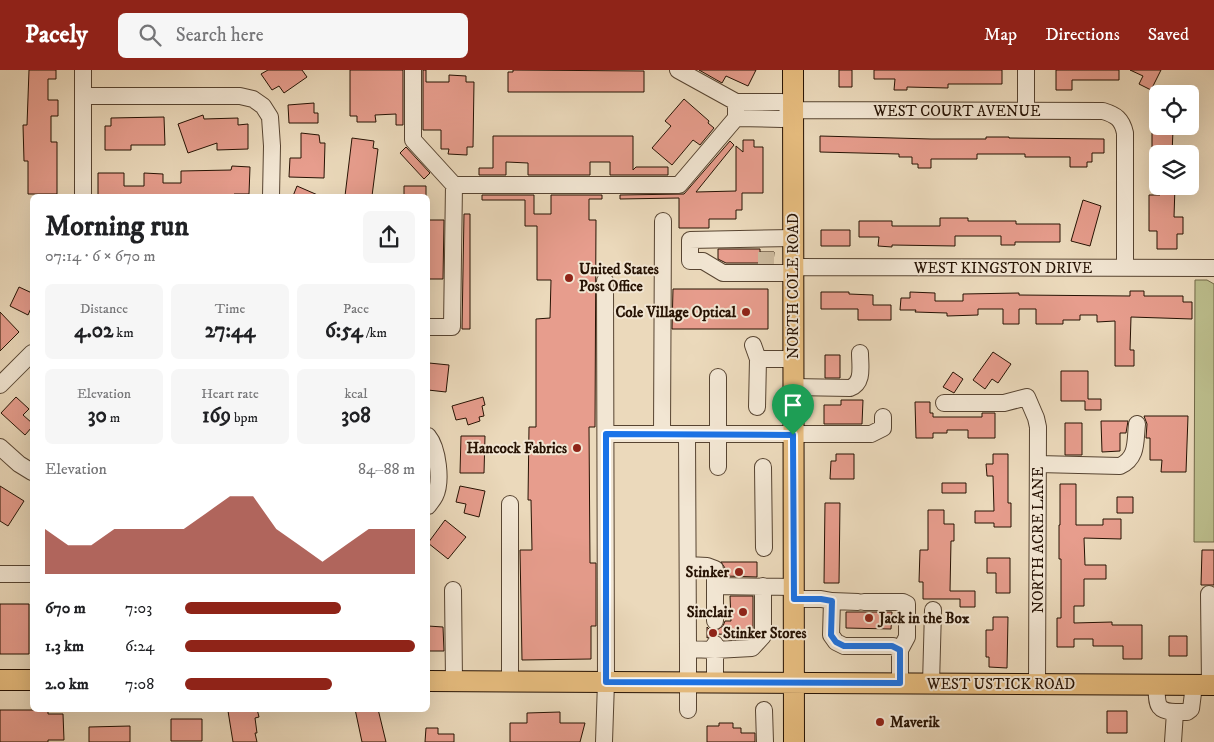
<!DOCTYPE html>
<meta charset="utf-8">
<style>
:root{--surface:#fff;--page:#f6f6f6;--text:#202124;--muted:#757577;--accent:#8f2418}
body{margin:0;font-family:"IM FELL DW Pica",serif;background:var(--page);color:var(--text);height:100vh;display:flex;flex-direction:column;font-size:19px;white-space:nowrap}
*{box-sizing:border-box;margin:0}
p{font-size:16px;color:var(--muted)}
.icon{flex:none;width:28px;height:28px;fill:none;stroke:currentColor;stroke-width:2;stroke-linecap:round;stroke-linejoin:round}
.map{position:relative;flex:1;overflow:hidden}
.side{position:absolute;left:30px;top:124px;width:400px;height:518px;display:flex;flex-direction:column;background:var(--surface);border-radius:8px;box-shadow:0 5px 20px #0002}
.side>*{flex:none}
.fabs{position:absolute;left:1149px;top:15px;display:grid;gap:10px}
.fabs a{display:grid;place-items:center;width:50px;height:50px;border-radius:8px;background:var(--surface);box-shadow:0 5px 20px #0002;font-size:25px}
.pin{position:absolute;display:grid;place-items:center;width:42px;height:42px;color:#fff;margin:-51px -21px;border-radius:50% 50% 50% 0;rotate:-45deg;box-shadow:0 0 5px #0007}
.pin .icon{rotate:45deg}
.round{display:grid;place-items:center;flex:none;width:52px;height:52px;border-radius:8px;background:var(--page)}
.summary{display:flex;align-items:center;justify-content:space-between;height:85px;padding:0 15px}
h1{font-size:28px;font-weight:800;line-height:38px}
.stats{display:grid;grid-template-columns:repeat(3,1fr);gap:8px;height:85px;padding:5px 15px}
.stats div{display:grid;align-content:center;border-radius:8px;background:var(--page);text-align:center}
.stats b{font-size:21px;font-weight:800}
.stats small{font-size:14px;font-weight:400}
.stats p{font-size:14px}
.chart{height:140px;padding:10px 15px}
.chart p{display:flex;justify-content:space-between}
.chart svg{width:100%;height:90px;margin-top:5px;fill:var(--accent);opacity:.7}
ul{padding:0 15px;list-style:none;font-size:16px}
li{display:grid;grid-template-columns:80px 60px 1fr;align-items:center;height:38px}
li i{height:12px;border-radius:6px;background:var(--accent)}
header{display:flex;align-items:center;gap:30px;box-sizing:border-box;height:70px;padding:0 25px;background:var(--accent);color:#fff}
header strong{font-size:24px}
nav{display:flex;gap:28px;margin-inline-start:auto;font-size:18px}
.search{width:350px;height:45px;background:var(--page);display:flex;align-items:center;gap:12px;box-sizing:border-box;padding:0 18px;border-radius:8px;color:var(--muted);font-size:19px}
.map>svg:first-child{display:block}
.green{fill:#bcbe8d;stroke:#716848}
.building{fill:#e79d8d;stroke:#261203}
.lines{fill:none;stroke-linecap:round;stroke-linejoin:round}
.minor-tunnel{stroke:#cdbb9f;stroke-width:16;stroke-dasharray:16 8;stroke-linecap:butt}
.minor-casing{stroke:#574431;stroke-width:18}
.major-casing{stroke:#261203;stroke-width:22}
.minor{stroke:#f2e6d3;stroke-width:16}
.major{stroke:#e6bc7e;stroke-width:20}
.route-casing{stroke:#fff;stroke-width:10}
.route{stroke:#1a73e8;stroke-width:6}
.poi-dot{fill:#8f2418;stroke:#f2e6d3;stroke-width:2}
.labels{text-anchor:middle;stroke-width:4;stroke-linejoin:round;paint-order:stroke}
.street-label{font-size:15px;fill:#261203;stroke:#f2e6d3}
.poi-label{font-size:15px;font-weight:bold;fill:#261203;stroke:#f2e6d3;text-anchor:start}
</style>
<header>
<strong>Pacely</strong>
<div class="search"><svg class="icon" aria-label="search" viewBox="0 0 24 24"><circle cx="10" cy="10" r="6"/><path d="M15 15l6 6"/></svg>Search here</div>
<nav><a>Map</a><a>Directions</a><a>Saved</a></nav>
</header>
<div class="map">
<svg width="1214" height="672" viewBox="0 0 1214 672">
<rect width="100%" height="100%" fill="#ebd9bb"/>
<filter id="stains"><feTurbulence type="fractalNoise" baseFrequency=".004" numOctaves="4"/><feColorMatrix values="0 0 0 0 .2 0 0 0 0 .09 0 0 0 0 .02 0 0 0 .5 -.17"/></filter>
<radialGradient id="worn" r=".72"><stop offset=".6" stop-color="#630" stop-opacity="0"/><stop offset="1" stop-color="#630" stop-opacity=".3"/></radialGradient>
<path class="green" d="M1195,210H1207L1214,214V472H1194Z"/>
<path class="building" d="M29,0H56V9H48V30H58V46H51V72H57V124H28V91H24L23,55H27Z
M268,0H302L307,7L284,23L279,16L272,20L261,4Z
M350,0H403V55H396V44L375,45L376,52H357V46H350Z
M423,0H426V12H449V5L466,6V12H474L473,77H467V85L448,84L449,79H441V60H423Z
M513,0L644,1V22H508V2H513Z
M699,0H756L748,16L726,6L722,13Z
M839,0H852V17H839Z
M874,0H1002V14H948V18L907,17V20H894L895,9H874Z
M1056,0H1119V10H1072V20H1056Z
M1130,0H1161L1151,20L1139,14L1143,6Z
M684,29L709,51L708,53L714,58L700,75L693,70L672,95L652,78L671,56L665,51Z
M314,33V43H318V53H289L288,35Z
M203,45L204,49L238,48V55L248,54V79L217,80V73L188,83L178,54Z
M164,47L165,75H131V80H105V56H111V48Z
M1152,60H1173L1172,84H1152Z
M301,63L319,65L320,73H325L324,108L289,107L290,88H301Z
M493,66H633V100L636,97H668V105H610V92H590V105H528V93L506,92V105H479V98H493Z
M820,66L931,69H986V67H1009V68L1104,69V83H1092V92H1087V97H1070V87H1025V84H977V89H931V98H918V94H912V87H899V84L820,82Z
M352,68L374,71L373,78L378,79L372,126H345Z
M743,70H754V77H763V123H742V140H736V149H709V158H679V128L620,129V125L684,124L730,71L734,75L696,122L736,121V76L743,82Z
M406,77L430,103L424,109L400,83Z
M232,96L250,97L249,124H234V126H98V103H124V116H144V103L163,104V113H181V101L231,100Z
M297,116L320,126H293Z
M404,116H426V126H404Z
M1160,116H1175L1174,147H1183V164H1177V179H1157V161H1149V125H1160Z
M482,125H534V144H551V125H602V129H589V150H596L595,357H589L590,493H596V556H591V589L522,590L520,480H532L531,430H528L529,357H536V249L550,248L551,210H537V156H525V130H482Z
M1083,130L1101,136L1090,176L1071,171Z
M464,144H470V259H462Z
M940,148H968V151H1016V154H1060V172H1015V175H1001V166H955V176L892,175V177L878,176L879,167H859V151H892V156H940Z
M428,150H444L443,209H428Z
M821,160H850V176H821Z
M718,179H760V182H774L773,193H726L718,189Z
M19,217L32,223V236L28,245L10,236Z
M673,219H768V259H672Z
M1130,221H1144V226H1183V232H1192V249L1131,247L1130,280H1134V296H1115V251L1097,252V245H1080V250H1063V254H1036V239H1019V254H1003V239H978V245L947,246V243L915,242L916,240H900L901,228H910V222L935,223V231H963V224L1019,223V225L1130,226Z
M821,222H849V224L873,225V235H891V250H858V239H821Z
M0,242L19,262L0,281Z
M993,282L1011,294L998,313L992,309L985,319L973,310Z
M825,285H840V308H825Z
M429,293L449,295L446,322L428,320Z
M1061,301H1088V329H1101V340H1085V331H1061Z
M953,302L963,309L954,323L943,317Z
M16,327L29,339L23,345L32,353V357L25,365L1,343Z
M483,327L485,335L482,336L484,346L479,347L480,351L468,355L466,348L456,350L452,336Z
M841,330H863L862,354H824V335H841Z
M915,332H930V343H933V347H982V343H995V368H968V360H947V363H933V368H916Z
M1144,346H1188L1186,402H1161L1162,390H1150V368H1146L1147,354Z
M1101,351H1128L1126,363H1120V381L1102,382Z
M1065,353H1082V385H1065Z
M461,366H485L484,403H460Z
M836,384H854V409H830L831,391H836Z
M993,384H1008V433H1011V457H994V453H975V441H994L993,406H987L986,394H993Z
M942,413H966V423H942Z
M1060,414H1076V455H1103V449H1121V469L1084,468L1085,495H1106V509H1084V536H1074V553L1112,552V555H1142V589H1123V576H1093V569H1074V577H1057V548H1061V489H1059V455H1060Z
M0,416L24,431L8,456L0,451Z
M460,416L485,421L479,447L464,443L466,434L456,432Z
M1117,427H1133V443H1117Z
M825,433H840L839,513H824Z
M928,440H944V454H954V471H951L950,521H975V537H960V529H923V512H919L920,480H928Z
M445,450L466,467L448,489L428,473Z
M1202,480H1214V515H1201Z
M987,488H1010V523H996V503H987Z
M721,492H757V507L725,506V498Z
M730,526H753V562L750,565L715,564L707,568V557L710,560L715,561L723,556L725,551H731Z
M0,534H29V584H0Z
M846,542H892L891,559L846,558Z
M993,547H1008L1007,598L989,597V587H986V560H993Z
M428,556L443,557L444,581H428Z
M1169,566H1187V586H1169Z
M243,639H257L259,647L255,648L257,663H255L257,672H233L228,641Z
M355,639H378L386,672H362Z
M0,640H48V644H63L64,670H48V672H0Z
M1107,641H1127V663H1107Z
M560,642V653H585L580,672H510V653H527V643Z
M171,649H202V671H171Z
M719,653H733V658H741V663H755V672H707V656H719Z
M130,656V672H89V657Z
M426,658H438V664H454V672H425Z"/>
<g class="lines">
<path class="minor-tunnel" d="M766,182V194"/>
<defs>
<path id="minor" d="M413,0V70L454,115H679L736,48V32L678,0
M1026,0V41
M83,26H240L253,29L263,36L270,47L272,76L271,126
M736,32H782L793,40L782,49L736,48
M793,40L1103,41C1116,45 1122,49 1125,63V198
M83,126V0
M793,168L690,170V191H703L723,203H793
M793,197L1213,198
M428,257H452L454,115
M753,275L758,289L757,337
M758,289H793
M0,315L32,283
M793,317L850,318C864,313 860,296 860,283
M944,333H1004L1027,327L1036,348L1038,357L1037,614
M606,364H871L883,358V347
M662,364L663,151
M687,365L688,579
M428,366C438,378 442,412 435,426C433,430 430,433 428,436
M0,377L19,394L32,402
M1038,394L1120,396C1138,388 1135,371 1137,354
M718,397V307
M763,397L764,478
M510,434V612
M688,495L707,496L715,499V551
M0,504H32
M715,516L793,517
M453,520L454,611
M1209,524L1210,615
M793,529H821L832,531L831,565L836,572L844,576H893L900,580V613
M832,531L858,532
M864,532H903L907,534V567L900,580
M715,574V612
M931,614L933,540
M1156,615C1158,632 1154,641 1175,642
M688,640V579L715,580L752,578L763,566V516
M764,640L765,672
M604,672L606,612L605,211
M1173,672L1175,642H1187L1191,639L1194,615"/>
<path id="major" d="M793,0L794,672
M0,610H32
M428,611L1214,615"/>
</defs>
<use href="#minor" class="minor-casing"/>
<use href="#major" class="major-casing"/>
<use href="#minor" class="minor"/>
<use href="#major" class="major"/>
</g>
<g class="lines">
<defs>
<path id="route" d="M606,364L793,365L794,529H821L832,531L831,565L836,572L844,576H892L900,580V613L606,612Z"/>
</defs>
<use href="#route" class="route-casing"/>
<use href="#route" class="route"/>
</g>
<g class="poi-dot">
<circle cx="569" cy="208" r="5"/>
<circle cx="746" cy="242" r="5"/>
<circle cx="577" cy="378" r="5"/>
<circle cx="739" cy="502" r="5"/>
<circle cx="743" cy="542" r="5"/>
<circle cx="869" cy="548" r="5"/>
<circle cx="713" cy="563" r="5"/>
<circle cx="880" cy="652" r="5"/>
</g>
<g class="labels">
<g class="street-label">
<text x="957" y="46">WEST COURT AVENUE</text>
<text x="1003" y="203">WEST KINGSTON DRIVE</text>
<text transform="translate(793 216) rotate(-90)" y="5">NORTH COLE ROAD</text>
<text transform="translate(1038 470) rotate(-90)" y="5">NORTH ACRE LANE</text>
<text x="1001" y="619">WEST USTICK ROAD</text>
</g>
<g class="poi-label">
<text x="579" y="204">United States<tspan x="579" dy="17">Post Office</tspan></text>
<text x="736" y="247" text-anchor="end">Cole Village Optical</text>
<text x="567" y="383" text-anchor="end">Hancock Fabrics</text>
<text x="729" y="507" text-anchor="end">Stinker</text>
<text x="733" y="547" text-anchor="end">Sinclair</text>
<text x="879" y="553">Jack in the Box</text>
<text x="723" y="568">Stinker Stores</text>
<text x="890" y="657">Maverik</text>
</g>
</g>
<rect width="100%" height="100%" filter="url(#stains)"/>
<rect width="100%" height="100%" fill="url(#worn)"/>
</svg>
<div class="fabs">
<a><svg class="icon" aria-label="locate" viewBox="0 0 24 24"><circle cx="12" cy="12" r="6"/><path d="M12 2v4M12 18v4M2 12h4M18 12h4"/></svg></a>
<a><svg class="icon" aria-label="layers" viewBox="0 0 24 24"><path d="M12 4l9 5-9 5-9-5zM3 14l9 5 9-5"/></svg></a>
</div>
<div class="pin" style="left:793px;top:365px;background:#1e9e55"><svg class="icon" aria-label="arrive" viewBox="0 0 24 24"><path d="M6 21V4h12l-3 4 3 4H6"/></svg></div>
<section class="side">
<div class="summary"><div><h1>Morning run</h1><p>07:14 · 6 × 670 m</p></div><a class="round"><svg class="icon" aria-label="share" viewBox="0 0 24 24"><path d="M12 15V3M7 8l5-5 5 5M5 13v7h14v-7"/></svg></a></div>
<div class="stats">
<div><p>Distance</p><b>4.02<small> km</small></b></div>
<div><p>Time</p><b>27:44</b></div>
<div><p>Pace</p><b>6:54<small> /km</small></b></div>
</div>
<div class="stats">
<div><p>Elevation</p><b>30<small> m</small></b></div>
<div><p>Heart rate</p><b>169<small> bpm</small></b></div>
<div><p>kcal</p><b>308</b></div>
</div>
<div class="chart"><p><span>Elevation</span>84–88 m</p>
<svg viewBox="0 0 160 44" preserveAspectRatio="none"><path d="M0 44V22L10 30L20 30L30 22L40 22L50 22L60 22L70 14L80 6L90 6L100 22L110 30L120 38L130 30L140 22L150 22L160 22V44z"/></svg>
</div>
<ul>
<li><b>670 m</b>7:03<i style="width:68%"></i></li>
<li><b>1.3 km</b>6:24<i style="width:100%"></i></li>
<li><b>2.0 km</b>7:08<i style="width:64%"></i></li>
</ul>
</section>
</div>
